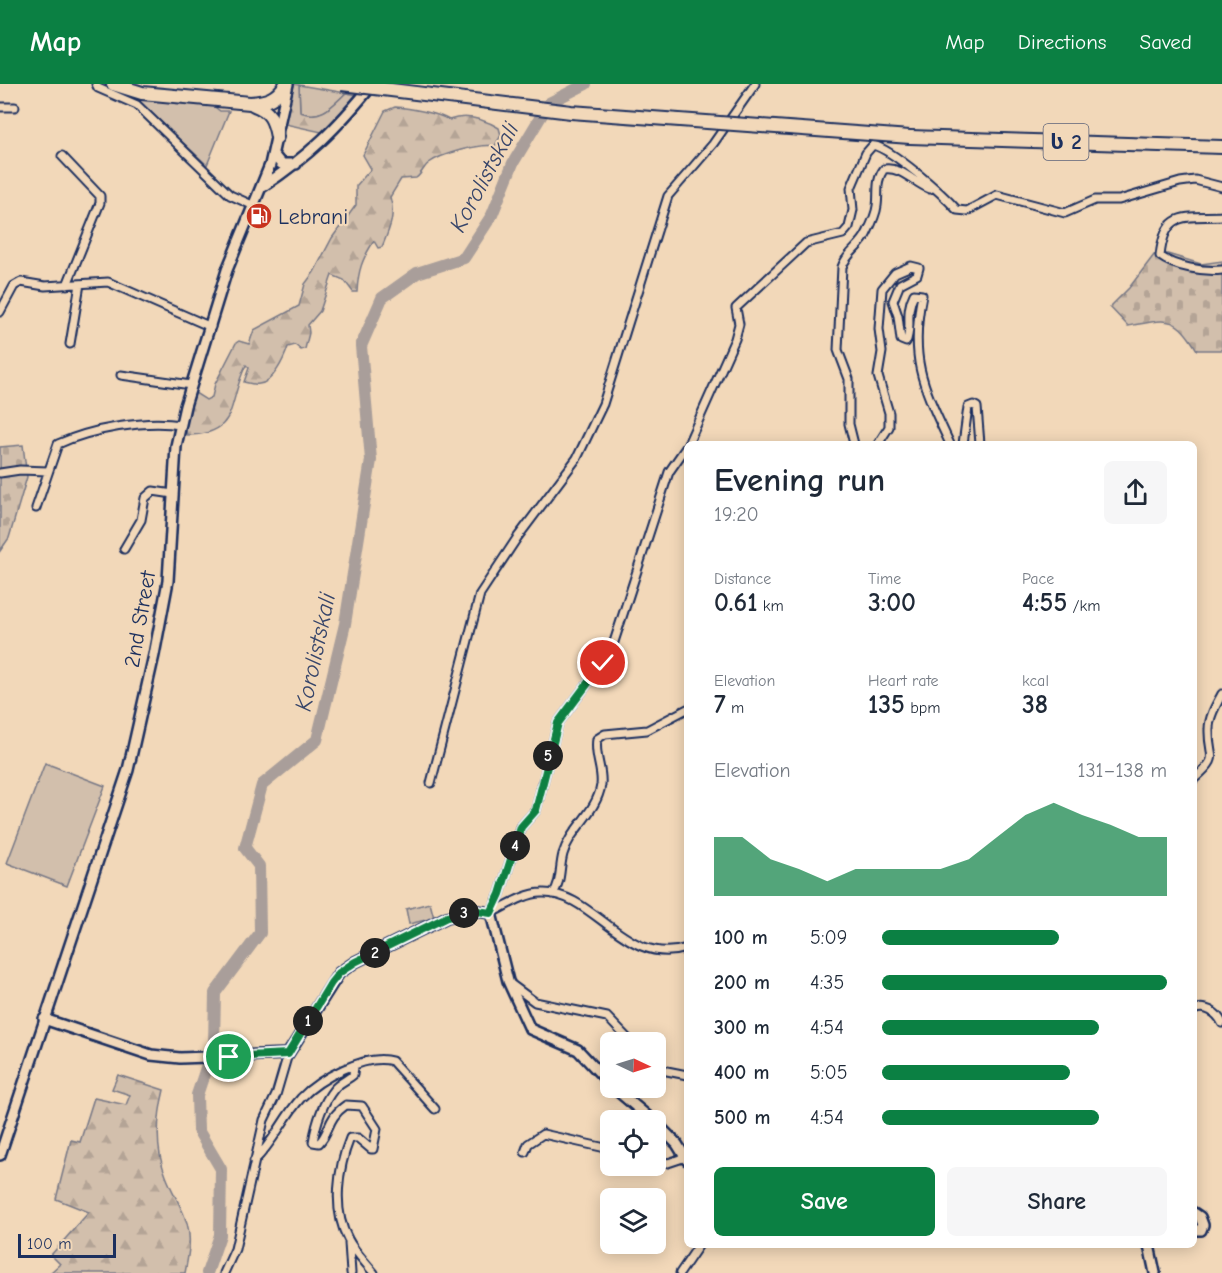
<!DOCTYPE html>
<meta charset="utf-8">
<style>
:root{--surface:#fff;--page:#f6f6f7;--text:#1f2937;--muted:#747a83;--accent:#0b8043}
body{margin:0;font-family:"Comic Neue","Noto Sans Georgian",sans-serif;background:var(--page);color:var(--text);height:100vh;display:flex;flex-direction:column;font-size:22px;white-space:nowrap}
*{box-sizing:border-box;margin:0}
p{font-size:20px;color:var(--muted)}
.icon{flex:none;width:33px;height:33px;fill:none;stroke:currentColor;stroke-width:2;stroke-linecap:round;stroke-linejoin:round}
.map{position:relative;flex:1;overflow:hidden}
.details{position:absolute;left:684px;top:357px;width:513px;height:807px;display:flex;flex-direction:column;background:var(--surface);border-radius:9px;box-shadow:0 3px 15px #0003}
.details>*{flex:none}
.needle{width:39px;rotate:94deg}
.controls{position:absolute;left:600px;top:948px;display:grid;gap:12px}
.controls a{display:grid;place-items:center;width:66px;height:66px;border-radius:9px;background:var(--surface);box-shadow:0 3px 15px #0003;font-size:30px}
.scale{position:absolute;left:18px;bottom:15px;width:98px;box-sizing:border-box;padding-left:6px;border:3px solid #1b2f5e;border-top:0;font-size:16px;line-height:21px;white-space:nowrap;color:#1b2f5e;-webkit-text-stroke:4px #f2d8b9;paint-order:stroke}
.pin{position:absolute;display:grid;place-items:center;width:51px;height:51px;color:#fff;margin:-26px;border:3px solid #fff;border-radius:50%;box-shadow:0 2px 6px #0007}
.km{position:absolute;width:30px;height:30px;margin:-15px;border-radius:50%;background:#222;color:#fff;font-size:16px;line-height:30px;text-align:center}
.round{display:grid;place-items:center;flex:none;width:63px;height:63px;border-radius:9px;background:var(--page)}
.summary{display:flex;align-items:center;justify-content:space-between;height:102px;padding:0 30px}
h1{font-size:33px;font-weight:700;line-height:45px}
.figures{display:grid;grid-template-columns:repeat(3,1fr);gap:9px;height:102px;padding:6px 30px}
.figures div{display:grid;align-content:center}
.figures b{font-size:26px;font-weight:700}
.figures small{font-size:16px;font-weight:400}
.figures p{font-size:16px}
.chart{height:168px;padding:12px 30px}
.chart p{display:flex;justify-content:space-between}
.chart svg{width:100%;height:108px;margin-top:6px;fill:var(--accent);opacity:.7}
.action{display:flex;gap:12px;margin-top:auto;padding:12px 30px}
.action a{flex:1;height:69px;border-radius:9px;background:var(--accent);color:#fff;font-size:24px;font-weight:700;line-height:69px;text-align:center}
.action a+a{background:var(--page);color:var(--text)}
ul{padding:0 30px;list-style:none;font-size:20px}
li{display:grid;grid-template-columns:96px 72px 1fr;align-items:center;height:45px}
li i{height:15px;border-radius:8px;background:var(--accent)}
header{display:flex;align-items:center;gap:36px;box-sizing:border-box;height:84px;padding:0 30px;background:var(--accent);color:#fff}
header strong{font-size:28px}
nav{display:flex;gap:33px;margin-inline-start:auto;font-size:21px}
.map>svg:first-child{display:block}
.grass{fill:#d2bfac;stroke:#767785;stroke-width:1.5}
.forest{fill:url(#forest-firs);stroke:#767785;stroke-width:1.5}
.cemetery{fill:url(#cemetery-stones);stroke:#767785;stroke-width:1.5}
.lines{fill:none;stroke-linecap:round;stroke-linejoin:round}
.stream{stroke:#707282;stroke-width:2}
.river{stroke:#a99e9a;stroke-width:12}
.minor-casing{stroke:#1b2f5e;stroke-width:11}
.tertiary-casing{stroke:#1b2f5e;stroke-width:14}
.trunk-casing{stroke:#1b2f5e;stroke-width:16}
.minor{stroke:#f2d8b9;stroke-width:7}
.tertiary{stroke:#f2d8b9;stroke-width:9}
.trunk{stroke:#f2d8b9;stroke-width:12}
.trunk-bridge-casing{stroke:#1b2f5e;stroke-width:16;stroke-linecap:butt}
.trunk-bridge{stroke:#f2d8b9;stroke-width:12}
.route-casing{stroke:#fff;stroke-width:12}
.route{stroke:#0b8043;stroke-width:8}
.labels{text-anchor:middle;stroke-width:4.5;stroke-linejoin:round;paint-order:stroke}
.shield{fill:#f2d8b9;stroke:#5c6279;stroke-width:1.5}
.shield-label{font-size:21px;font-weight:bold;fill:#1b2f5e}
.poi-label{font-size:22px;fill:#1b2f5e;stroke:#f2d8b9;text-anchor:start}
.street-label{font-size:22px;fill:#1b2f5e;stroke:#f2d8b9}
.water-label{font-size:24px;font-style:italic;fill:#37456a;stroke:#f2d8b9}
</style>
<header>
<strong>Map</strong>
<nav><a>Map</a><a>Directions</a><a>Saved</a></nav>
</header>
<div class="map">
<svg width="1222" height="1189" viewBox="0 0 1222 1189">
<defs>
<pattern id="forest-firs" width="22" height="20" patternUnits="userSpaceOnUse" patternTransform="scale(1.5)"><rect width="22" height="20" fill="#d2bfac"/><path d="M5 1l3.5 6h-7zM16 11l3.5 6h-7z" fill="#b4a496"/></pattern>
<pattern id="cemetery-stones" width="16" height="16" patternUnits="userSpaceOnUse" patternTransform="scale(1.5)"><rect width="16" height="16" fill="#d2bfac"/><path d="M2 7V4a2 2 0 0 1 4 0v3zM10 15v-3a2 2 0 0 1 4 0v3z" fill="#b4a496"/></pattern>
</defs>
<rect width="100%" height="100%" fill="#f2d8b9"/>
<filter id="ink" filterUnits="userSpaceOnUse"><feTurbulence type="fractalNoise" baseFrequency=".0167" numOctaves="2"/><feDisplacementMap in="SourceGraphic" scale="12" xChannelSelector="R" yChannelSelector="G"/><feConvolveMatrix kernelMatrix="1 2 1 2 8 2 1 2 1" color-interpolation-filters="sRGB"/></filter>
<g filter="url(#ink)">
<path class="grass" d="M299,1L346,9C331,23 321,36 300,28Z
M143,4L195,8L220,27H229L207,81L128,7Z
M45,679L105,702L67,802L7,779Z
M430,819L434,834L409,840L406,825Z"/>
<path class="forest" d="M294,0L299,1L300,28C321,36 331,23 346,9L358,11L326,49L285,40Z
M395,23C409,24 438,29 449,36C466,30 482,34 499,44L501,51L495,62C480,59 441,70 429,79C423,83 422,90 416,94L401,95L390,113C396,132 389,146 382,163L378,164L374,157C362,175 358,187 357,208H353L344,196L332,191L320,227L308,241L309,249L305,265L301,266L295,261L288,263C284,275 273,299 259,300C254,301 248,299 244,298L249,284L246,281C227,319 240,351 187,351L185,341L192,307L206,316L212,313L215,300L236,259L239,257L249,260L254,246L299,222L305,200L314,188L332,154L356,121V102L371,85L363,71L385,27Z
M118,991L164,1006C157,1034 155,1065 166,1092C172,1108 182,1123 187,1139C192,1155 188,1173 185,1189H50L60,1180L51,1171L89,1128L56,1115L71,1056L80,1058L94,1014L126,1021L130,1011L112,1005Z"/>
<path class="cemetery" d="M1164,169L1201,180L1222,177V266H1197C1175,230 1168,235 1128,242L1110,223L1129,204L1154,171Z
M23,361L27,393L9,454L0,467V363Z"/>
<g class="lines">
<path class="stream" d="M116,708L126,673
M0,1055L14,1015"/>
<path class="river" d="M207,1189L220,1151L221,1085L198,1046L197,1011L214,960L215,909L260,849L259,782L245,764L262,701L317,656L345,540L371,376L361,262L382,214L417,189L464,174L492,131L513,79L549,19L586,0"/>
<defs>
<path id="minor" d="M96,0L98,4L137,21L230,111L252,121
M0,23H15
M62,72L100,112V119L67,201
M1222,132C1184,134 1165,126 1160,172C1174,183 1204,188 1222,186
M0,228L14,202L21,198L45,202L108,198L211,243
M70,260L80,200
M121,291L191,301
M688,360L735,255L739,240L736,224L806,159L843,150L849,143L853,126L851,104L866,69L873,61C893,66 942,109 957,126L967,127L997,111L1065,129L1095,116H1119L1180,98L1195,96L1222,103
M854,360L849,340V295L838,266L842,183C847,168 861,163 867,149C871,141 876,131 877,122C879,108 875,97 884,85C901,82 914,99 930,105
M878,360L889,343V329L878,292L882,268L879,245L882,205L895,189L911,182L919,184L917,191L900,200L893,217L898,232L901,256L906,258C913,244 904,229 914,210L922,211C909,276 923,302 950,360
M963,360L968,323L973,321L977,323L980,360
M0,389L20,386L48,387
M36,424L58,360C91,345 145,335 181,341
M124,465L141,436L145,414L153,407L173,410
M1194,695C1222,671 1208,675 1209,645C1209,633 1216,621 1222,610
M431,699L480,510L517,454L577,374L603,320L668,112L713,60L755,0
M553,810C562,796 559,785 563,770C570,745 597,728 601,701C603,685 594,672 597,655L605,650L647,646L687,625
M491,829L500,810L521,743L536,726L558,639L603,579L614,558L669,388L687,362
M491,829C506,822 526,809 542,809C594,807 625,884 687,864
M512,901L535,918L607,933L631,958
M1194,926C1205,921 1217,928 1222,939
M656,981L662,986L687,991
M354,982L353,991C347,996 339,999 334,1005C322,1020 316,1040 313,1058L319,1059C331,1047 326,1035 346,1021L362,1022L377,1045L373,1065H371L358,1054H350C338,1084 332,1126 348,1155C354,1167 365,1178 374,1189
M525,1068L528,1060L543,1050L610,1065
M656,1076L668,1079L686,1073
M254,1077C274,1058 283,1034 301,1014C319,995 366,969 392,977L435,1025
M349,1159L351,1189
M224,1189L235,1165L264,1036L276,1011L288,970
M680,1189L699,1161"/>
<path id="tertiary" d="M273,70L281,80H296
M262,103C310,71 336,45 373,0
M44,935L151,971L180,974L288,970L339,889L355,878L447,833L477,827L491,829L508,897L530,945L578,966L610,1000
M614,1004L652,1036
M656,1039L677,1060L687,1076
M0,1071L128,686L154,571L168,497L176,362L185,322L227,186L270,81L288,0
M1194,1129L1200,1133L1203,1141L1201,1146H1194
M1149,1161L1155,1189"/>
<path id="trunk" d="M113,0L142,9L250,19C267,18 276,15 286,0
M254,21C270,27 274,36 277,53
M910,53L1222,63"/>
</defs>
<use href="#minor" class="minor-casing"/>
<use href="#tertiary" class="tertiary-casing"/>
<use href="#trunk" class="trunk-casing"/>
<use href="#minor" class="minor"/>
<use href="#tertiary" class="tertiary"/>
<use href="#trunk" class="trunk"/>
<defs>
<path id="trunk-bridge" d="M342,0L571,28L910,53"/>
</defs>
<use href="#trunk-bridge" class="trunk-bridge-casing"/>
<use href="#trunk-bridge" class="trunk-bridge"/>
</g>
</g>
<g class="lines" filter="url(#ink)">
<defs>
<path id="route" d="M229,973L288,970L331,899L339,889L355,878L447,833L477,827L491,829L500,810L521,743L536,726L558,639L603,579"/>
</defs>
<use href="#route" class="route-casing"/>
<use href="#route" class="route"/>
</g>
<defs>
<symbol id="fuel-disc" viewBox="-11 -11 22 22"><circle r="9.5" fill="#c8321e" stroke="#f2d8b9"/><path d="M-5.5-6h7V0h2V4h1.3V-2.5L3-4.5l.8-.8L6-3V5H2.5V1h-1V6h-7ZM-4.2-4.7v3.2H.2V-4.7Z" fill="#fff"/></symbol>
</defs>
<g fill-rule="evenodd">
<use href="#fuel-disc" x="244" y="117" width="30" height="30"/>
</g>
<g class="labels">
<rect class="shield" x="1043.5" y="40" width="45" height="36" rx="4.5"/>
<g class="shield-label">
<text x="1066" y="65">ს 2</text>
</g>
<g class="poi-label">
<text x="278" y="140">Lebrani</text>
</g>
<g class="street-label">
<text transform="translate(139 535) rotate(-80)" y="8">2nd Street</text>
</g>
<g class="water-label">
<text transform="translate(484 93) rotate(-62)" y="8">Korolistskali</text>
<text transform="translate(315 568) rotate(-78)" y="8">Korolistskali</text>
</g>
</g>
</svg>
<div class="controls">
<a><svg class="needle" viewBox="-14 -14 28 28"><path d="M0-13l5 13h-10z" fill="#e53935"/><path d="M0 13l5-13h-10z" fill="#747a83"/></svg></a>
<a><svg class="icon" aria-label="locate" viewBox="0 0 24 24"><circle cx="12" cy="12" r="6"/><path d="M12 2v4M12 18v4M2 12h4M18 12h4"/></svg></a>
<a><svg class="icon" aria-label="layers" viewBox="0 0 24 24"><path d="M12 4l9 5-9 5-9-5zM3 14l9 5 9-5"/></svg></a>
</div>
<div class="scale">100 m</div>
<div class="pin" style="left:229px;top:973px;background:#1e9e55"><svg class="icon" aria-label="arrive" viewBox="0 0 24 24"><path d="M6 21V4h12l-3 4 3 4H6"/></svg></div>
<div class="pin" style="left:603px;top:579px;background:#d93025"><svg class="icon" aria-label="check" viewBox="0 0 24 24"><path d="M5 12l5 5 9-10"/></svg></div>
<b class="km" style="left:308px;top:937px">1</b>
<b class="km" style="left:375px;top:869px">2</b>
<b class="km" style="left:464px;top:829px">3</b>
<b class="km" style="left:515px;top:762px">4</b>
<b class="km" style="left:548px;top:672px">5</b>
<section class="details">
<div class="summary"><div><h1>Evening run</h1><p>19:20</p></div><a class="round"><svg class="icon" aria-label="share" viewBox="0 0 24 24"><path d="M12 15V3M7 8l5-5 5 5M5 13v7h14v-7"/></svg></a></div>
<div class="figures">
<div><p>Distance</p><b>0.61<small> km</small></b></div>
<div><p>Time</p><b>3:00</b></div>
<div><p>Pace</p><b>4:55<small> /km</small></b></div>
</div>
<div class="figures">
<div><p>Elevation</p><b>7<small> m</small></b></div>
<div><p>Heart rate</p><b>135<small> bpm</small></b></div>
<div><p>kcal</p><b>38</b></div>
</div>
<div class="chart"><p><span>Elevation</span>131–138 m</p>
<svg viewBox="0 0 160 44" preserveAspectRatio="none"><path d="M0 44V20L10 20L20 29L30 33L40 38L50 33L60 33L70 33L80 33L90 29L100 20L110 11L120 6L130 11L140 15L150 20L160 20V44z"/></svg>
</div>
<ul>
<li><b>100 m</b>5:09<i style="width:62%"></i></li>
<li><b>200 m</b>4:35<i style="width:100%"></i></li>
<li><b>300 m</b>4:54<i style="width:76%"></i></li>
<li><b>400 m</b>5:05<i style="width:66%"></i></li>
<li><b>500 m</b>4:54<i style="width:76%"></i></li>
</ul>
<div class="action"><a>Save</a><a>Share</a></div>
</section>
</div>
